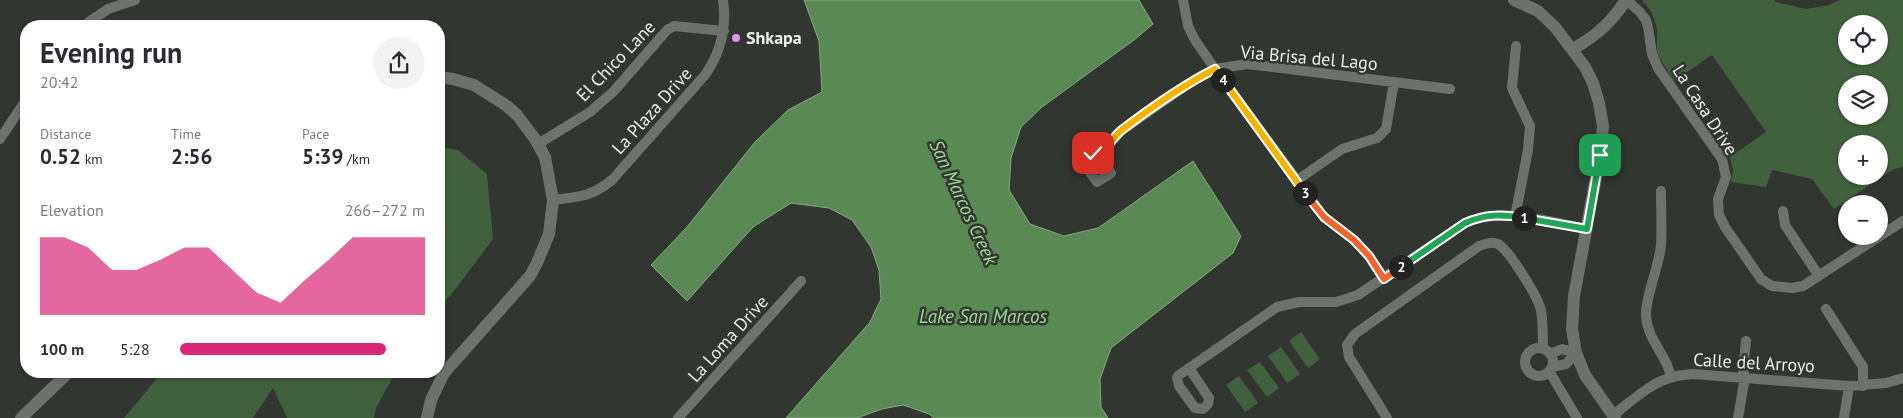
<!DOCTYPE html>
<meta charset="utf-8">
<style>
:root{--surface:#fff;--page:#f2f2f3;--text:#2b2b33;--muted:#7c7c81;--accent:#db2777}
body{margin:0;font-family:"PT Sans",sans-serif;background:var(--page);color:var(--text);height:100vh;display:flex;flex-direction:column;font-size:19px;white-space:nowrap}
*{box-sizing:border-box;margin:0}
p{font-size:16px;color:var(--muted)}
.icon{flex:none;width:28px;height:28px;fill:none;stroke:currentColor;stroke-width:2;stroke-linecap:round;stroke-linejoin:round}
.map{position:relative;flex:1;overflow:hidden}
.drawer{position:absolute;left:20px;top:20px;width:425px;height:358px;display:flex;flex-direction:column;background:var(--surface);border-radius:20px;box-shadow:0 1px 4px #0004}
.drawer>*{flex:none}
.controls{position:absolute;left:1838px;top:15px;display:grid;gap:10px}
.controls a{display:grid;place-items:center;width:50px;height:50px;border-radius:50%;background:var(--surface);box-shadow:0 1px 4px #0004;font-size:25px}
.pin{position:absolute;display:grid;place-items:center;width:42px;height:42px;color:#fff;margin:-21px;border-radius:10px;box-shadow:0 2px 8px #0006}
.km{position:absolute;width:25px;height:25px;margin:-12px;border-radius:50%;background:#222;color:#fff;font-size:14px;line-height:25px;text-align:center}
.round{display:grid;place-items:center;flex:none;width:52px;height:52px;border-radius:26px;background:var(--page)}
.overview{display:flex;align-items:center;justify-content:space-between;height:85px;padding:0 20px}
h1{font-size:28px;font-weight:600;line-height:38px}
.figures{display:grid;grid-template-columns:repeat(3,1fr);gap:8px;height:85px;padding:5px 20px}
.figures div{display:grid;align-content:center}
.figures b{font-size:21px;font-weight:600}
.figures small{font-size:14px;font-weight:400}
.figures p{font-size:14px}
.chart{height:140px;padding:10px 20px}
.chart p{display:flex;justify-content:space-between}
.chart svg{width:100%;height:90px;margin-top:5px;fill:var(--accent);opacity:.7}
ul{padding:0 20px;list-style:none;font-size:16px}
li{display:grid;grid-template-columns:80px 60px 1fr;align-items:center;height:38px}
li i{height:12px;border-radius:6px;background:var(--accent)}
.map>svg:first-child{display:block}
.green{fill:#41603d;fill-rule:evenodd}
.water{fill:#5a8a53;stroke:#86a881}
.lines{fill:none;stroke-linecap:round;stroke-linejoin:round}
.minor{stroke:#6d726d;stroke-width:10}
.tertiary{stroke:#6d726d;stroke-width:12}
.split-1-casing{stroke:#fff;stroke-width:10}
.split-2-casing{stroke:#fff;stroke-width:10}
.split-3-casing{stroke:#fff;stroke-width:10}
.split-4-casing{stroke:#fff;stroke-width:10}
.split-5-casing{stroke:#fff;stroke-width:10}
.split-1{stroke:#22a559;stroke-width:6}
.split-2{stroke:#22a559;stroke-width:6}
.split-3{stroke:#f0652b;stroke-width:6}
.split-4{stroke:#f5b400;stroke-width:6}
.split-5{stroke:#f5b400;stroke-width:6}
.poi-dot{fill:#eb8dfc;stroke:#323631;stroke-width:2}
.labels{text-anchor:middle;stroke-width:5;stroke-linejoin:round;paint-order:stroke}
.poi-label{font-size:18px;font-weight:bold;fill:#edefec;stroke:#323631;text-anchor:start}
.street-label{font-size:18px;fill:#edefec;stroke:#323631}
.water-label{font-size:19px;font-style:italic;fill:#9bdf91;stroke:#323631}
</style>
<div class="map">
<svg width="1903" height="418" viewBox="0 0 1903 418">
<rect width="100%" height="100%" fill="#323631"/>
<path class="green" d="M1642,0H1774L1776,2L1806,9L1829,5L1840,0H1903V167L1894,169L1834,209L1812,179L1772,170L1766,187L1731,182L1733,170L1730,157L1766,132L1712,55L1674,81L1659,57L1657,51V28L1652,13ZM1846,24H1879V56H1846ZM1846,84H1879V116H1846ZM1846,144H1879V176H1846Z
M439,147L458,150L487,174L493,239L457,287L439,308Z
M1301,332L1320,359L1308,368L1289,341Z
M1281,347L1300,374L1287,383L1268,356Z
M1260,362L1279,388L1267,397L1247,370Z
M163,371H396L376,408L374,418H287L273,388L253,418H124Z
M1239,376L1258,403L1245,412L1226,385Z"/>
<path class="water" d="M804,0H1139L1153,24L1134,40L1042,107L1021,127L1011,158L1009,190L1030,224L1064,236L1098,228L1193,161L1241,236L1233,253L1111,348L1100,379L1101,407L1108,418H934L929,414L903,405L882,409L857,418H786L870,322L881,299L879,270L871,247L852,220L829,208L791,203L753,227L687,301L651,265L687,227L755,142L788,110L822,92L819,41Z"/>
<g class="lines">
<path class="minor" d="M1183,0L1188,26L1195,40L1215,69L1324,217L1354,240L1369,256L1384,279
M1626,0L1639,11L1646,20L1648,27L1652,54L1658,68L1722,159L1726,177L1718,199L1719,215L1725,227L1761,279L1772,286L1792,288L1803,286L1903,221
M83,26L108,9L135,0
M0,139L26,100
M538,144L590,112L614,91L667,30L674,26L724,31
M1103,151V160L1111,173L1097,182L1082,161L1093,153L1103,151L1121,131L1194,80L1215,69L1247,64L1450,89
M1296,181L1342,149L1377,138L1386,129L1394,82
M1661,191C1661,208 1662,227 1661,245C1659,268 1645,296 1646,317C1648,341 1667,355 1671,377
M553,200C579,197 591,197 612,180L705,75C721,52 727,28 723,0
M1783,211L1785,225L1819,276
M1515,217L1528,150L1530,126L1512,88L1516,46
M1826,309L1863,367V386
M1525 362a14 14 0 1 1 28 0a14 14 0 1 1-28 0Z
M1550,354L1562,349L1576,353L1566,364L1552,367
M1189,368L1209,398L1208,404L1203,409L1195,408L1179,386L1177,378L1179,375L1277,307L1299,302H1336L1358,295L1465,223C1503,206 1548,222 1587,229
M1549,371L1577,418
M1613,415C1631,402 1651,382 1673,377C1679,375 1686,375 1693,374L1849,386L1886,383L1903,378
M678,418L801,281
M1387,418L1349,357L1347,345L1355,334L1479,246C1485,244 1492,241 1498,244C1509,250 1538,297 1541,310C1543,322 1543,336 1543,349
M1738,418L1745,377L1743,370L1746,341
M1844,418L1849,386"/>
<path class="tertiary" d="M1514,0L1538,11L1555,27L1585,67L1593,83L1599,103L1603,126L1600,155L1574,296L1572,329L1576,353L1585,375L1615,418
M1573,49C1597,35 1611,23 1626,0
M21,418L70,371
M427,418L431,400L444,373L530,276L537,263L549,234L553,200L545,157L535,139L517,115L507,106L474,85L453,79L439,77"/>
</g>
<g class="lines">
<defs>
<path id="split-1" d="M1524,218L1587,229L1600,155"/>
<path id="split-2" d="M1401,267L1465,223C1485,214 1503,214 1524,218"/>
<path id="split-3" d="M1305,193L1324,217L1354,240L1369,256L1384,279L1401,267"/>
<path id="split-4" d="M1223,80L1305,193"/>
<path id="split-5" d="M1093,153C1109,150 1111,138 1123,129C1152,107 1183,85 1215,69L1223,80"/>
</defs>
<use href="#split-1" class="split-1-casing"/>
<use href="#split-2" class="split-2-casing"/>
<use href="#split-3" class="split-3-casing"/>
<use href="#split-4" class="split-4-casing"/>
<use href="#split-5" class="split-5-casing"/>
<use href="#split-1" class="split-1"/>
<use href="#split-2" class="split-2"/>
<use href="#split-3" class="split-3"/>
<use href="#split-4" class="split-4"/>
<use href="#split-5" class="split-5"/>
</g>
<circle class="poi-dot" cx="736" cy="38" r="5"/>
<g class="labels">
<g class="poi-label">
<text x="746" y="44">Shkapa</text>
</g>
<g class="street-label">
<text transform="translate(1309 58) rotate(5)" y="6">Via Brisa del Lago</text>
<text transform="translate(616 61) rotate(-46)" y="6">El Chico Lane</text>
<text transform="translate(1705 110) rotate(57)" y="6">La Casa Drive</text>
<text transform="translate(652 111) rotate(-48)" y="6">La Plaza Drive</text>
<text transform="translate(728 339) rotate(-48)" y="6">La Loma Drive</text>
<text transform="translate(1754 363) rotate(3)" y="6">Calle del Arroyo</text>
</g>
<g class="water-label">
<text transform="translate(964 202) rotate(65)" y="7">San Marcos Creek</text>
<text x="983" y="323">Lake San Marcos</text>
</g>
</g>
</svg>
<div class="controls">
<a><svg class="icon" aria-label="locate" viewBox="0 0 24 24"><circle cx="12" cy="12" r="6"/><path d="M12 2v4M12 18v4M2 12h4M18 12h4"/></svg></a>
<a><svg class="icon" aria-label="layers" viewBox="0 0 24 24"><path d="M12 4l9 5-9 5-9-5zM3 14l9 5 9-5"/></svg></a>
<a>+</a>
<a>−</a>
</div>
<div class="pin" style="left:1600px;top:155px;background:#1e9e55"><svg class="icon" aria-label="arrive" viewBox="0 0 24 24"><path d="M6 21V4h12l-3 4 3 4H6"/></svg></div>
<div class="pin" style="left:1093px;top:153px;background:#d93025"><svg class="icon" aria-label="check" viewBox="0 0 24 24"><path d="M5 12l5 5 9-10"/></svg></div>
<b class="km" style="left:1524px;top:218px">1</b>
<b class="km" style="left:1401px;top:267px">2</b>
<b class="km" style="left:1305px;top:193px">3</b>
<b class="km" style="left:1223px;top:80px">4</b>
<section class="drawer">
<div class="overview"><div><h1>Evening run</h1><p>20:42</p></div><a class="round"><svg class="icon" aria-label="share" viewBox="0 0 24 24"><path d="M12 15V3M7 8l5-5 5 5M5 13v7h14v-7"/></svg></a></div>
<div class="figures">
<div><p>Distance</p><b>0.52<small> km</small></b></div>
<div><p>Time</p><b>2:56</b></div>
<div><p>Pace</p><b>5:39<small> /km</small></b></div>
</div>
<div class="chart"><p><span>Elevation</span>266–272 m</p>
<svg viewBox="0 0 160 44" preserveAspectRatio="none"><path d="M0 44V6L10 6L20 11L30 22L40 22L50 17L60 11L70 11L80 22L90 33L100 38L110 27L120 17L130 6L140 6L150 6L160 6V44z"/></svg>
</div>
<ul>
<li><b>100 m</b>5:28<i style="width:84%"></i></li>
</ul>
</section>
</div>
